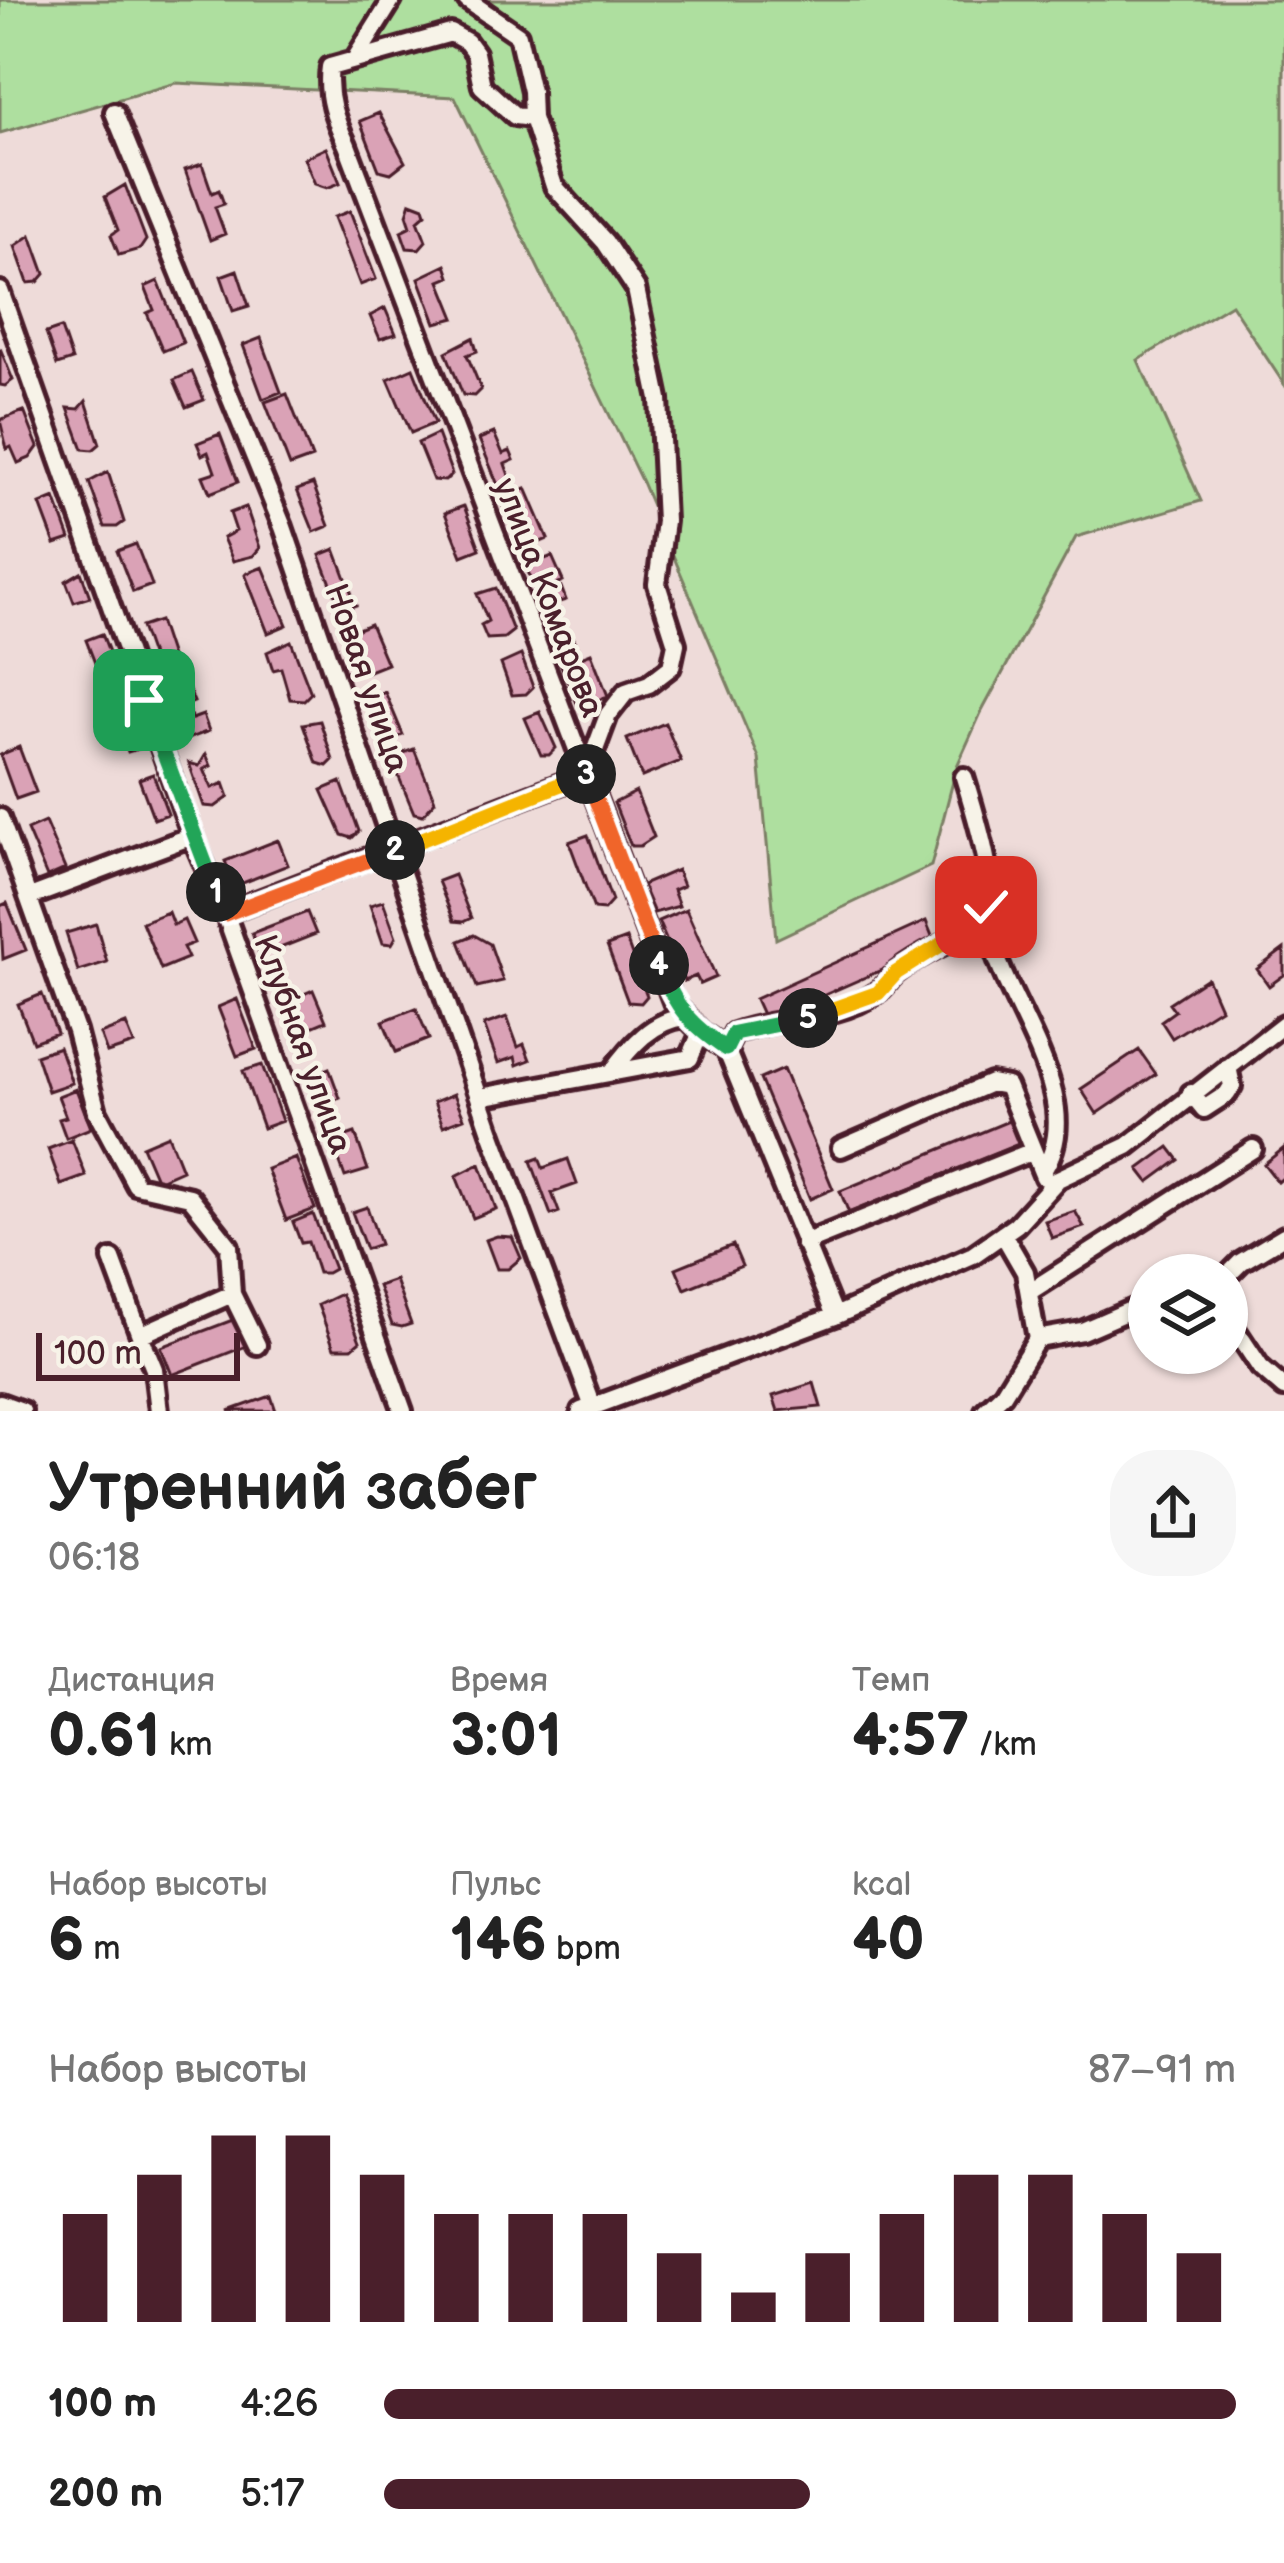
<!DOCTYPE html>
<html lang="ru">
<meta charset="utf-8">
<style>
:root{--surface:#fff;--page:#f6f6f6;--text:#222;--muted:#767676;--accent:#4a1f2b}
body{margin:0;font-family:"Balsamiq Sans",sans-serif;background:var(--page);color:var(--text);height:100vh;display:flex;flex-direction:column;font-size:45px;white-space:nowrap}
*{box-sizing:border-box;margin:0}
p{font-size:39px;color:var(--muted)}
.icon{flex:none;width:66px;height:66px;fill:none;stroke:currentColor;stroke-width:2;stroke-linecap:round;stroke-linejoin:round}
.map{position:relative;height:1411px;overflow:hidden}
.sheet{display:flex;flex-direction:column;background:var(--surface);flex:1}
.sheet>*{flex:none}
.controls{position:absolute;left:1128px;top:1254px;display:grid;gap:24px}
.controls a{display:grid;place-items:center;width:120px;height:120px;border-radius:50%;background:var(--surface);box-shadow:0 3px 9px #0004;font-size:60px}
.scale{position:absolute;left:36px;bottom:30px;width:204px;box-sizing:border-box;padding-left:12px;border:6px solid #4a1f2b;border-top:0;font-size:33px;line-height:42px;white-space:nowrap;color:#4a1f2b;-webkit-text-stroke:9px #f7f3e8;paint-order:stroke}
.pin{position:absolute;display:grid;place-items:center;width:102px;height:102px;color:#fff;margin:-51px;border-radius:24px;box-shadow:0 6px 18px #0006}
.km{position:absolute;width:60px;height:60px;margin:-30px;border-radius:50%;background:#222;color:#fff;font-size:33px;line-height:60px;text-align:center}
.round{display:grid;place-items:center;flex:none;width:126px;height:126px;border-radius:48px;background:var(--page)}
.head{display:flex;align-items:center;justify-content:space-between;height:204px;padding:0 48px}
h1{font-size:66px;font-weight:800;line-height:90px}
.metrics{display:grid;grid-template-columns:repeat(3,1fr);gap:18px;height:204px;padding:12px 48px}
.metrics div{display:grid;align-content:center}
.metrics b{font-size:60px;font-weight:800}
.metrics small{font-size:33px;font-weight:400}
.metrics p{font-size:33px}
.chart{height:336px;padding:24px 48px}
.chart p{display:flex;justify-content:space-between}
.chart svg{width:100%;height:216px;margin-top:12px;stroke:var(--accent);stroke-width:6}
ul{padding:0 48px;list-style:none;font-size:39px}
li{display:grid;grid-template-columns:192px 144px 1fr;align-items:center;height:90px}
li i{height:30px;border-radius:15px;background:var(--accent)}
.map>svg:first-child{display:block}
.green{fill:#aedf9f;stroke:#7c7f65;stroke-width:3}
.building{fill:#daa2b6;stroke:#4a1f2b;stroke-width:3}
.lines{fill:none;stroke-linecap:round;stroke-linejoin:round}
.minor-casing{stroke:#4a1f2b;stroke-width:26}
.minor{stroke:#f7f3e8;stroke-width:16}
.split-1-casing{stroke:#fff;stroke-width:24}
.split-2-casing{stroke:#fff;stroke-width:24}
.split-3-casing{stroke:#fff;stroke-width:24}
.split-4-casing{stroke:#fff;stroke-width:24}
.split-5-casing{stroke:#fff;stroke-width:24}
.split-6-casing{stroke:#fff;stroke-width:24}
.split-1{stroke:#22a559;stroke-width:15}
.split-2{stroke:#f0652b;stroke-width:15}
.split-3{stroke:#f5b400;stroke-width:15}
.split-4{stroke:#f0652b;stroke-width:15}
.split-5{stroke:#22a559;stroke-width:15}
.split-6{stroke:#f5b400;stroke-width:15}
.labels{text-anchor:middle;stroke-width:9;stroke-linejoin:round;paint-order:stroke}
.street-label{font-size:33px;fill:#4a1f2b;stroke:#f7f3e8}
</style>
<div class="map">
<svg width="1284" height="1411" viewBox="0 0 1284 1411">
<rect width="100%" height="100%" fill="#eedbd9"/>
<filter id="ink" filterUnits="userSpaceOnUse"><feTurbulence type="fractalNoise" baseFrequency=".00833" numOctaves="2"/><feDisplacementMap in="SourceGraphic" scale="24" xChannelSelector="R" yChannelSelector="G"/><feConvolveMatrix kernelMatrix="1 2 1 2 8 2 1 2 1" color-interpolation-filters="sRGB"/></filter>
<g filter="url(#ink)">
<path class="green" d="M0,0H1284V384L1231,304L1138,360L1201,501L1076,537L981,713L957,766L931,866L776,939L759,758L642,482L455,97L176,83L0,133Z"/>
<path class="building" d="M379,113L405,162L391,173L379,170L360,121Z
M326,148L340,183L327,188L315,184L304,158Z
M202,164L212,193L219,190L224,204L215,207L225,234L210,240L185,170Z
M125,185L146,240L140,249L119,255L111,235L118,230L105,197Z
M411,202L424,207L426,213L418,220L426,241L419,249L407,248L401,231L411,226L407,214Z
M350,211L376,279L360,285L334,217Z
M31,235L45,274L38,282L28,283L15,246Z
M446,265L450,277L440,281L455,318L436,323L419,278Z
M237,270L249,306L233,311L221,276Z
M158,281L183,343L163,351L147,313L154,310L145,287Z
M385,308L396,334L380,339L370,316Z
M61,328L72,360L57,365L46,333Z
M261,338L281,392L263,399L243,345Z
M473,338L477,351L467,355L481,389L474,396L463,395L446,352Z
M0,348L13,380L5,386L0,385Z
M413,368L435,423L411,433L388,379Z
M192,372L204,400L186,407L174,380Z
M287,394L312,458L290,466L265,402Z
M86,401L100,444L93,450L83,449L68,408L79,409Z
M24,411L38,447L30,458L18,463L11,447L7,449L0,420Z
M494,433L503,454L510,451L514,460L505,464L510,478L506,486L498,485L479,439Z
M220,434L238,482L210,493L203,476L215,472L208,452L202,455L197,443Z
M437,434L452,474L445,481L433,480L418,443Z
M108,472L124,522L117,527H105L89,482Z
M313,484L329,526L314,532L297,490Z
M526,488L548,539L522,550L500,499Z
M55,498L70,539L55,544L40,504Z
M464,506L480,549L462,556L445,513Z
M246,507L260,548L253,556L233,561L223,538L236,531L230,513Z
M136,544L152,585L133,592L117,551Z
M335,549L356,605L341,610L320,555Z
M552,556L563,581L554,585L556,589L561,587L566,600L543,607L526,567Z
M263,567L287,625L268,633L245,574Z
M81,572L90,597L74,602L66,581Z
M496,588L513,631L504,638L487,639L481,625L488,621L477,594Z
M159,621L176,672L159,678L141,627Z
M370,624L387,664L364,673L348,633Z
M571,633L581,657L591,653L608,696L579,708L551,641Z
M102,634L116,670L100,676L86,640Z
M291,641L311,693L304,700L290,699L281,668L273,670L267,652Z
M521,655L533,687L526,694L512,695L501,664Z
M179,689L181,693L189,690L194,702L186,705L192,719L203,715L209,731L179,742L171,722L177,720L167,693Z
M385,692L403,735L388,741L371,698Z
M129,705L145,747L128,752L113,712Z
M540,712L556,748L549,755H541L525,718Z
M320,721L333,760L327,766L317,763L303,724Z
M665,723L681,761L642,777L627,739Z
M19,747L36,792L16,799L0,755Z
M414,749L435,801L423,815L414,813L391,758Z
M206,754L211,766L204,769L212,788L224,783L229,797L215,807L204,806L189,763L199,766Z
M153,774L168,814L154,819L139,779Z
M341,782L359,831L352,838L342,835L322,790Z
M636,792L654,837L640,846H631L614,803Z
M45,822L65,869L47,877L27,830Z
M588,835L612,901L604,910L594,909L569,842Z
M278,840L288,865L235,886L225,861Z
M677,870L683,886L673,890L679,906L654,913L642,885Z
M454,875L471,918L463,922L454,921L438,881Z
M383,901L396,937L392,944L383,943L370,905Z
M7,903L26,950L3,959L0,906Z
M686,909L716,977L700,984L696,976L684,981L658,921Z
M168,912L173,925L184,920L194,943L183,947L188,958L161,969L142,922Z
M307,912L316,934L260,956L252,933Z
M926,921L936,946L765,1021L755,999Z
M96,924L107,962L78,971L66,933Z
M474,935L490,944L503,981L477,987L459,941Z
M626,939L647,996L641,1003L628,1002L607,946Z
M1284,949V975L1269,986L1257,969Z
M1207,978L1220,1008L1172,1038L1161,1021L1175,1011L1169,1003Z
M313,990L326,1021L295,1034L281,1004Z
M42,994L57,1033L33,1042L18,1004Z
M237,999L256,1049L237,1056L218,1007Z
M416,1008L429,1039L396,1052L383,1021Z
M507,1017L518,1047L524,1044L530,1060L517,1065L515,1057L498,1063L484,1025Z
M126,1024L134,1044L107,1053L100,1034Z
M59,1047L72,1083L48,1091L36,1055Z
M1139,1050L1156,1074L1097,1114L1081,1089Z
M262,1065L282,1121L263,1128L243,1071Z
M329,1068L340,1098L320,1105L309,1076Z
M783,1069L833,1189L810,1199L760,1079Z
M76,1089L91,1128L66,1138L59,1119L66,1117L58,1096Z
M454,1094L464,1118L443,1126L434,1102Z
M1011,1120L1021,1143L849,1213L840,1191Z
M355,1133L368,1170L345,1177L332,1141Z
M168,1135L182,1170L157,1181L142,1146Z
M72,1140L86,1176L61,1185L48,1149Z
M1169,1147L1179,1160L1149,1182L1139,1169Z
M1284,1148V1177L1278,1182L1264,1164Z
M296,1158L315,1209L286,1220L267,1169Z
M539,1158L543,1168L568,1159L577,1184L552,1193L559,1212L551,1215L531,1161Z
M480,1164L496,1209L473,1218L456,1176Z
M367,1207L380,1244L366,1249L352,1212Z
M1075,1211L1084,1227L1052,1238L1045,1221Z
M313,1214L334,1269L327,1273H318L308,1242L301,1243L293,1222Z
M497,1236L512,1237L521,1258L508,1269H497L486,1240Z
M733,1245L742,1266L685,1289L676,1268Z
M395,1280L411,1324L402,1327L392,1325L378,1286Z
M341,1294L360,1341L352,1348H334L318,1305Z
M238,1318L249,1345L172,1375L161,1347Z
M814,1383L821,1407L778,1411L773,1396Z
M271,1396L276,1411H229Z"/>
<g class="lines">
<defs>
<path id="minor" d="M467,0L518,35L531,91L532,118
M357,56L392,0
M114,112L283,527L491,1132L593,1407
M0,291L192,836L225,913L403,1411
M964,777C974,809 984,842 989,875C992,897 986,917 991,939C1008,1008 1090,1103 1042,1172
M0,818L76,1031L97,1112L136,1185L190,1197L229,1246L232,1294L257,1345
M30,897L192,836
M225,913L586,774L608,715L626,692L649,684L671,667L676,644L657,584L665,521L659,399L636,289L605,242L554,186L532,118L515,116L482,86L475,53L467,42L451,33L330,67C326,95 335,120 347,145L674,1004L701,1032L726,1049L835,1316
M726,1049L734,1033C780,1016 835,1022 878,992C885,987 890,978 897,972C925,951 957,937 989,925
M612,1072C630,1047 653,1020 685,1017
M1191,1093L1204,1109L1227,1094L1232,1086L1228,1067
M480,1097L690,1058L701,1032
M841,1148L991,1083L1007,1086L1044,1177
M804,1243L1033,1151
M112,1259L140,1335
M1227,1276L1241,1262L1284,1236
M1029,1292L1253,1149
M1227,1317L1260,1367L1284,1388
M1037,1339L1082,1331L1149,1302
M0,1403L22,1411
M159,1411L154,1369L140,1335L232,1294
M581,1411L835,1316L973,1255L1016,1225L1058,1179L1128,1146L1284,1024
M985,1411L1003,1394L1037,1339L1025,1272L1003,1234"/>
</defs>
<use href="#minor" class="minor-casing"/>
<use href="#minor" class="minor"/>
</g>
</g>
<g class="lines" filter="url(#ink)">
<defs>
<path id="split-1" d="M144,700L216,892"/>
<path id="split-2" d="M216,892L225,914L395,850"/>
<path id="split-3" d="M395,850L586,774"/>
<path id="split-4" d="M586,774L659,965"/>
<path id="split-5" d="M659,965C676,1008 688,1023 726,1049L734,1033L808,1018"/>
<path id="split-6" d="M808,1018L878,993L896,973L947,941L989,926L986,907"/>
</defs>
<use href="#split-1" class="split-1-casing"/>
<use href="#split-2" class="split-2-casing"/>
<use href="#split-3" class="split-3-casing"/>
<use href="#split-4" class="split-4-casing"/>
<use href="#split-5" class="split-5-casing"/>
<use href="#split-6" class="split-6-casing"/>
<use href="#split-1" class="split-1"/>
<use href="#split-2" class="split-2"/>
<use href="#split-3" class="split-3"/>
<use href="#split-4" class="split-4"/>
<use href="#split-5" class="split-5"/>
<use href="#split-6" class="split-6"/>
</g>
<g class="labels">
<g class="street-label">
<text transform="translate(550 597) rotate(69)" y="12">улица Комарова</text>
<text transform="translate(368 678) rotate(71)" y="12">Новая улица</text>
<text transform="translate(304 1044) rotate(70)" y="12">Клубная улица</text>
</g>
</g>
</svg>
<div class="controls">
<a><svg class="icon" aria-label="layers" viewBox="0 0 24 24"><path d="M12 4l9 5-9 5-9-5zM3 14l9 5 9-5"/></svg></a>
</div>
<div class="scale">100 m</div>
<div class="pin" style="left:144px;top:700px;background:#1e9e55"><svg class="icon" aria-label="arrive" viewBox="0 0 24 24"><path d="M6 21V4h12l-3 4 3 4H6"/></svg></div>
<div class="pin" style="left:986px;top:907px;background:#d93025"><svg class="icon" aria-label="check" viewBox="0 0 24 24"><path d="M5 12l5 5 9-10"/></svg></div>
<b class="km" style="left:216px;top:892px">1</b>
<b class="km" style="left:395px;top:850px">2</b>
<b class="km" style="left:586px;top:774px">3</b>
<b class="km" style="left:659px;top:965px">4</b>
<b class="km" style="left:808px;top:1018px">5</b>
</div>
<section class="sheet">
<div class="head"><div><h1>Утренний забег</h1><p>06:18</p></div><a class="round"><svg class="icon" aria-label="share" viewBox="0 0 24 24"><path d="M12 15V3M7 8l5-5 5 5M5 13v7h14v-7"/></svg></a></div>
<div class="metrics">
<div><p>Дистанция</p><b>0.61<small> km</small></b></div>
<div><p>Время</p><b>3:01</b></div>
<div><p>Темп</p><b>4:57<small> /km</small></b></div>
</div>
<div class="metrics">
<div><p>Набор высоты</p><b>6<small> m</small></b></div>
<div><p>Пульс</p><b>146<small> bpm</small></b></div>
<div><p>kcal</p><b>40</b></div>
</div>
<div class="chart"><p><span>Набор высоты</span>87–91 m</p>
<svg viewBox="0 0 160 44" preserveAspectRatio="none"><path d="M5 44V22M15 44V14M25 44V6M35 44V6M45 44V14M55 44V22M65 44V22M75 44V22M85 44V30M95 44V38M105 44V30M115 44V22M125 44V14M135 44V14M145 44V22M155 44V30"/></svg>
</div>
<ul>
<li><b>100 m</b>4:26<i style="width:100%"></i></li>
<li><b>200 m</b>5:17<i style="width:50%"></i></li>
</ul>
</section>
